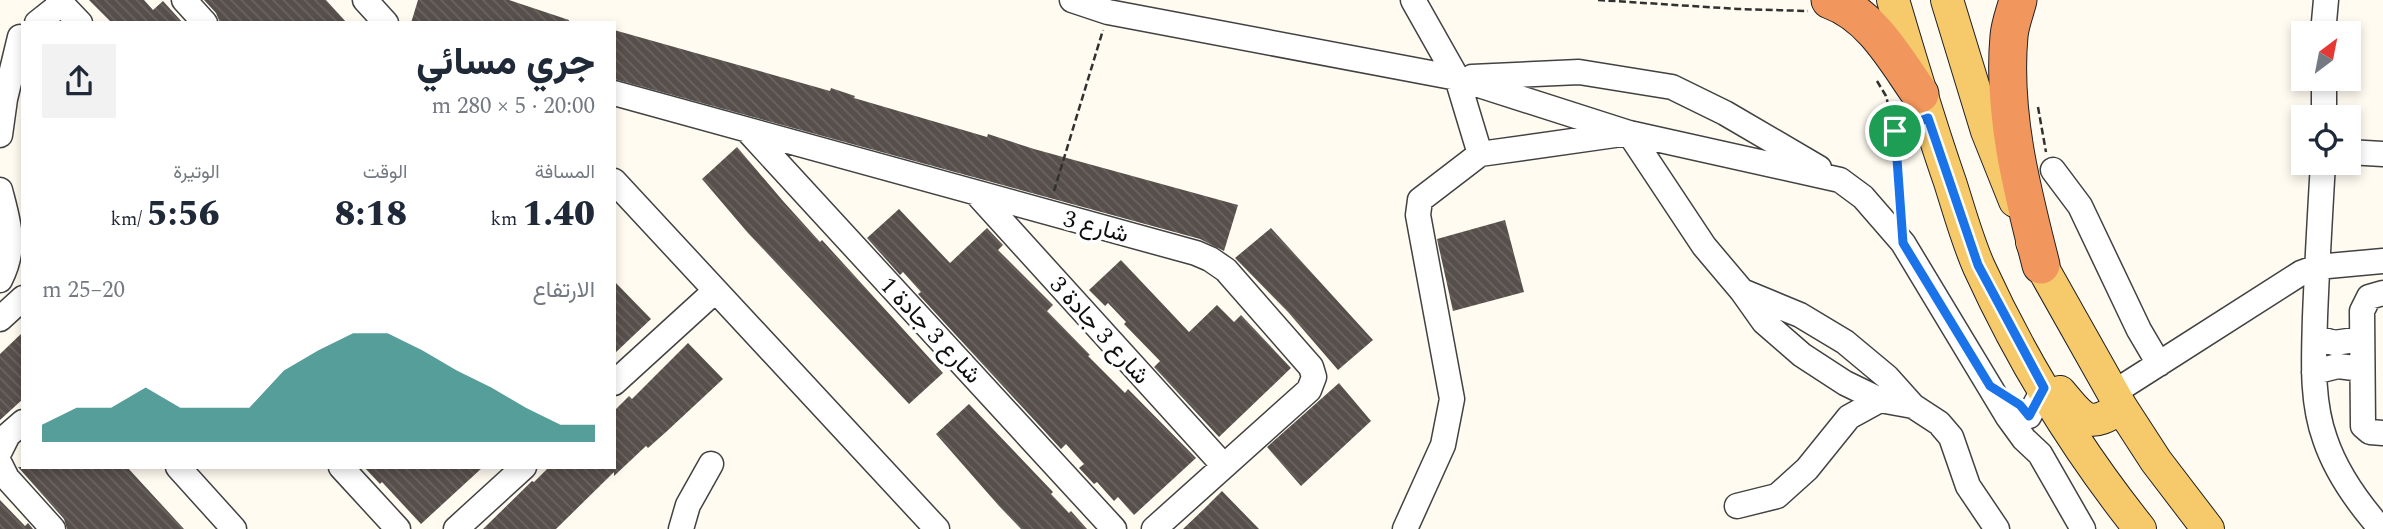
<!DOCTYPE html>
<html lang="ar">
<meta charset="utf-8">
<style>
:root{--surface:#fff;--page:#f2f2f3;--text:#1f2937;--muted:#747a83;--accent:#0f766e}
body{margin:0;font-family:Spectral,Vazirmatn,serif;background:var(--page);color:var(--text);direction:rtl;height:100vh;display:flex;flex-direction:column;font-size:26px;white-space:nowrap}
*{box-sizing:border-box;margin:0}
p{font-size:23px;color:var(--muted)}
.icon{flex:none;width:38px;height:38px;fill:none;stroke:currentColor;stroke-width:2;stroke-linecap:round;stroke-linejoin:round}
.map{position:relative;flex:1;overflow:hidden;direction:ltr}
.side{position:absolute;left:21px;top:21px;width:595px;height:448px;display:flex;flex-direction:column;background:var(--surface);border-radius:0px;box-shadow:0 4px 10px #0003;direction:rtl}
.side>*{flex:none}
.needle{width:46px;rotate:32deg}
.tools{position:absolute;left:2291px;top:21px;display:grid;gap:14px}
.tools a{display:grid;place-items:center;width:70px;height:70px;border-radius:0px;background:var(--surface);box-shadow:0 4px 10px #0003;font-size:35px}
.pin{position:absolute;display:grid;place-items:center;width:60px;height:60px;color:#fff;margin:-30px;border:4px solid #fff;border-radius:50%;box-shadow:0 2px 7px #0007}
.round{display:grid;place-items:center;flex:none;width:74px;height:74px;border-radius:0px;background:var(--page)}
.summary{display:flex;align-items:center;justify-content:space-between;height:119px;padding:0 21px}
h1{font-size:38px;font-weight:800;line-height:52px}
.figures{display:grid;grid-template-columns:repeat(3,1fr);gap:10px;height:119px;padding:7px 21px}
.figures div{display:grid;align-content:center}
.figures b{font-size:35px;font-weight:800}
.figures small{font-size:19px;font-weight:400}
.figures p{font-size:19px}
.chart{height:196px;padding:14px 21px}
.chart p{display:flex;justify-content:space-between}
.chart svg{width:100%;height:126px;margin-top:7px;fill:var(--accent);opacity:.7}
.map>svg:first-child{display:block}
.building{fill:url(#building-back-hatch)}
.lines{fill:none;stroke-linecap:round;stroke-linejoin:round}
.minor-casing{stroke:#424242;stroke-width:27}
.major-casing{stroke:#202020;stroke-width:34}
.highway-casing{stroke:#202020;stroke-width:39}
.path{stroke:#313131;stroke-width:2.5;stroke-dasharray:7 3.5;stroke-linecap:butt}
.minor{stroke:#fff;stroke-width:24}
.major{stroke:#f6ca6a;stroke-width:32}
.highway{stroke:#f1965c;stroke-width:37}
.route-casing{stroke:#fff;stroke-width:14}
.route{stroke:#1a73e8;stroke-width:9}
.labels{text-anchor:middle;stroke-width:7;stroke-linejoin:round;paint-order:stroke}
.street-label{font-size:24px;fill:#0f0f0f;stroke:#fff}
</style>
<div class="map">
<svg width="2383" height="529" viewBox="0 0 2383 529">
<defs>
<pattern id="building-back-hatch" width="6" height="6" patternUnits="userSpaceOnUse" patternTransform="scale(1.75)"><rect width="6" height="6" fill="#574f4b"/><path d="M-1 5l2 2M0 0l6 6M5-1l2 2" fill="none" stroke="#6a6461"/></pattern>
</defs>
<rect width="100%" height="100%" fill="#fffbf1"/>
<path class="building" d="M89,0H144L153,10L163,1L183,23H112Z
M204,0H326L347,23H220L216,13Z
M418,0H509L569,20L568,23H411Z
M614,30L830,91L831,88L855,96L854,98L987,137L988,134L1034,149L1238,205L1224,251L1200,239L614,79Z
M737,147L783,201L820,242L822,240L943,373L909,404L748,233L702,179Z
M899,209L950,263L987,228L1003,245L998,250L1053,305L1047,311L1090,355L1088,356L1125,393L1128,389L1196,458L1134,515L1118,497L1114,501L1097,482L1094,484L1079,468L1084,464L1066,444L1061,449L918,294L921,292L903,272L900,275L867,238Z
M1505,220L1524,292L1453,311L1437,239Z
M1271,228L1373,340L1338,370L1288,312L1235,258Z
M1121,260L1189,332L1217,305L1234,322L1241,315L1291,368L1219,437L1154,367L1160,361L1124,324L1126,322L1108,303L1105,306L1089,290Z
M614,281L651,319L614,354Z
M23,332V399L0,420V354Z
M688,343L723,379L666,432L648,448L646,446L614,476V472L556,529H483L532,481L534,482L549,467H614V411L629,396L632,399Z
M1339,383L1371,421L1301,486L1267,447Z
M969,404L1053,492L1051,494L1069,513L1071,511L1087,529H1021L999,506L936,434Z
M18,467H127L184,529H67L64,519Z
M364,467H483L421,524L382,482L380,484Z
M1222,491L1259,529H1183L1204,509Z
M0,500L25,526L28,523L33,529H0Z"/>
<g class="lines">
<defs>
<path id="minor" d="M58,0L80,23
M184,0L205,23
M365,0L386,23
M1072,0L1108,12L1457,78L1629,133L1840,180L1863,197L1903,243L2008,417L2024,439L2040,454L2083,529
M1413,0L1457,78L1480,154
M37,23L61,4
M2323,33L2326,0
M1472,77L1579,72L1672,87L1725,113L1819,168
M2324,79V117
M614,93L1196,253L1210,259L1226,270L1311,367L1314,377L1309,390L1154,529
M748,131L1114,529
M0,135L5,99L20,37
M2348,152L2383,154
M2323,163C2320,214 2317,266 2315,317C2314,358 2311,400 2325,439C2336,472 2359,504 2381,529
M2053,170L2080,206L2139,330L2159,364
M614,181L937,529
M0,190C9,225 17,246 0,280
M977,194L1224,466
M1742,291L1764,322L1802,355L1845,383L1880,400L1913,406
M2383,293L2369,297L2362,311L2363,426L2370,432L2383,433
M0,319L23,298
M2315,337L2334,343L2362,339
M2314,372L2338,366L2362,369
M614,383L715,291
M2113,393L2301,273L2317,267L2383,261
M2029,416L2044,388
M0,451L8,435L23,422
M0,464L7,478L53,529
M178,467L234,529
M341,467L398,529
M1737,506L1777,496L1807,469L1849,417L1880,400
M456,529L524,467
M681,529L688,505L711,464
M1405,529L1443,445L1452,399L1418,215L1420,200L1480,154L1629,133L1704,246L1742,291L1800,315L1845,342L1887,377L1913,406L1939,423L1951,437L1968,486L1997,529"/>
<path id="major" d="M1893,0C1911,61 1929,122 1950,182C1959,210 1967,240 1979,267C2021,359 2077,450 2140,529
M1947,0L1987,131L2015,201
M2032,242L2041,265L2121,407L2156,461L2208,529
M2060,392C2082,418 2088,431 2121,407"/>
<path id="highway" d="M1830,0C1872,15 1896,60 1920,94
M2018,0C2015,12 2010,24 2009,36C2002,114 2022,190 2041,265"/>
</defs>
<use href="#minor" class="minor-casing"/>
<use href="#major" class="major-casing"/>
<use href="#highway" class="highway-casing"/>
<path class="path" d="M1598,0L1738,9L1808,11
M1877,81L1886,96L1895,131L1906,127
M2038,107L2046,152
M1895,131L1900,208
M1054,191L1103,30"/>
<use href="#minor" class="minor"/>
<use href="#major" class="major"/>
<use href="#highway" class="highway"/>
</g>
<g class="lines">
<defs>
<path id="route" d="M1928,118L1978,265L2044,388L2029,416L2020,405L1990,386L1903,243L1895,131Z"/>
</defs>
<use href="#route" class="route-casing"/>
<use href="#route" class="route"/>
</g>
<g class="labels">
<g class="street-label">
<text transform="translate(1096 226) rotate(15)" y="8">شارع 3</text>
<text transform="translate(931 330) rotate(47)" y="8">شارع 3 جادة 1</text>
<text transform="translate(1100 330) rotate(48)" y="8">شارع 3 جادة 3</text>
</g>
</g>
</svg>
<div class="tools">
<a><svg class="needle" viewBox="-14 -14 28 28"><path d="M0-13l5 13h-10z" fill="#e53935"/><path d="M0 13l5-13h-10z" fill="#747a83"/></svg></a>
<a><svg class="icon" aria-label="locate" viewBox="0 0 24 24"><circle cx="12" cy="12" r="6"/><path d="M12 2v4M12 18v4M2 12h4M18 12h4"/></svg></a>
</div>
<div class="pin" style="left:1895px;top:131px;background:#1e9e55"><svg class="icon" aria-label="arrive" viewBox="0 0 24 24"><path d="M6 21V4h12l-3 4 3 4H6"/></svg></div>
<section class="side">
<div class="summary"><div><h1>جري مسائي</h1><p>20:00 · 5 × 280 m</p></div><a class="round"><svg class="icon" aria-label="share" viewBox="0 0 24 24"><path d="M12 15V3M7 8l5-5 5 5M5 13v7h14v-7"/></svg></a></div>
<div class="figures">
<div><p>المسافة</p><b>1.40<small> km</small></b></div>
<div><p>الوقت</p><b>8:18</b></div>
<div><p>الوتيرة</p><b>5:56<small> /km</small></b></div>
</div>
<div class="chart"><p><span>الارتفاع</span>20–25 m</p>
<svg viewBox="0 0 160 44" preserveAspectRatio="none"><path d="M0 44V38L10 32L20 32L30 25L40 32L50 32L60 32L70 19L80 12L90 6L100 6L110 12L120 19L130 25L140 32L150 38L160 38V44z"/></svg>
</div>
</section>
</div>
